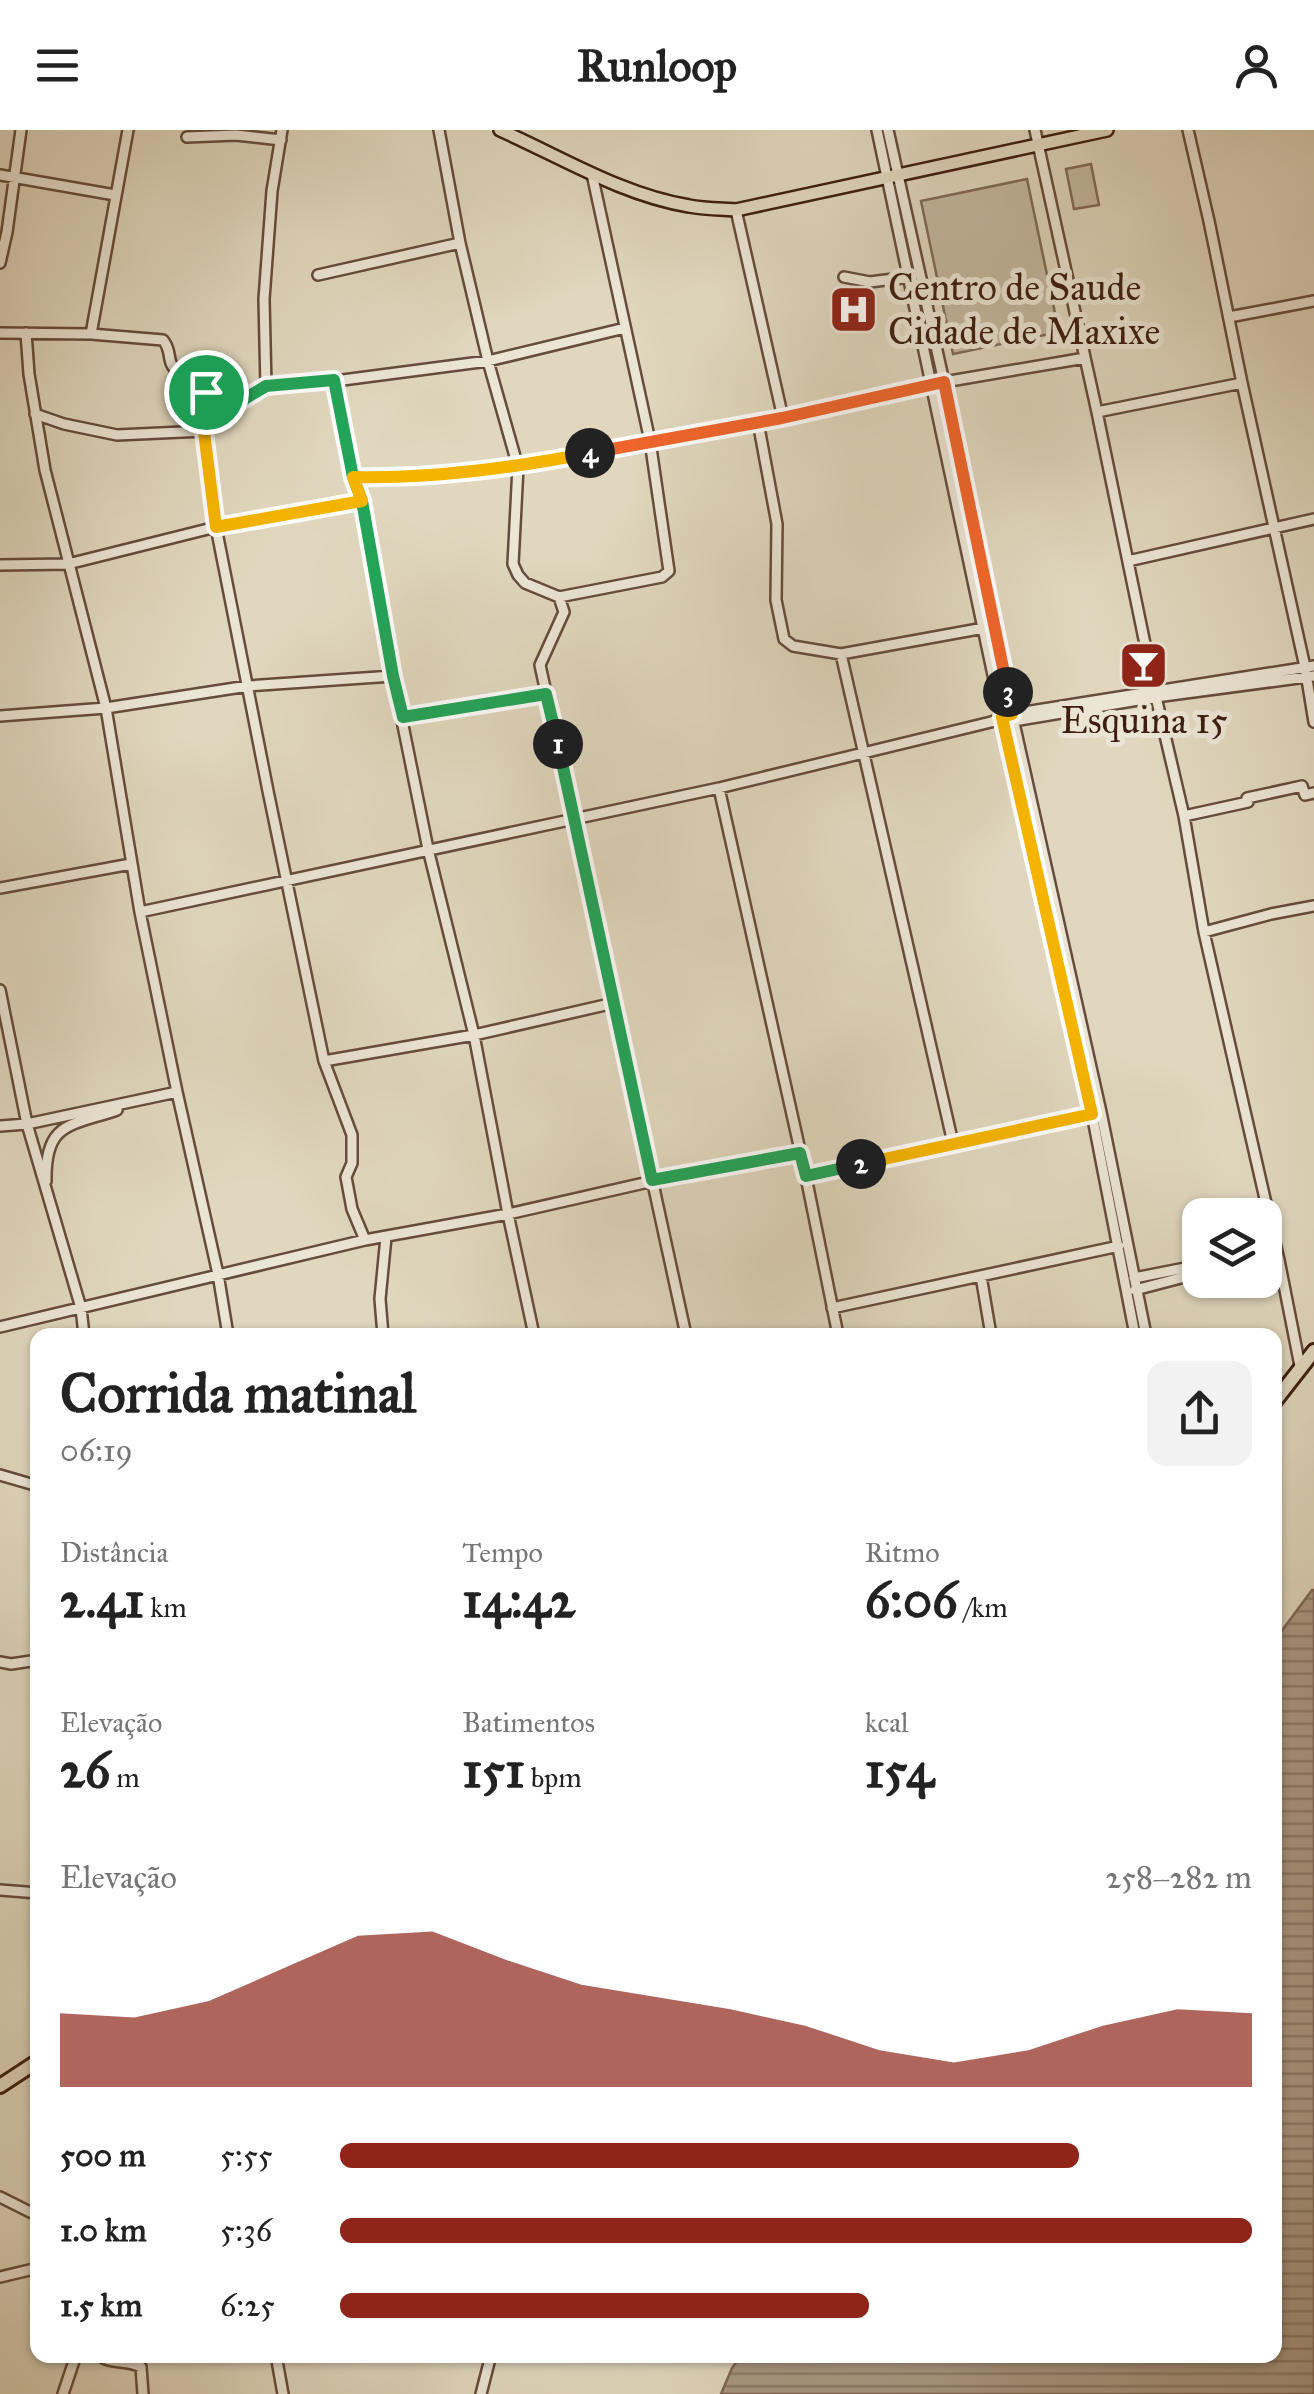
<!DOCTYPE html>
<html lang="pt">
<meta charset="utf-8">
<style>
:root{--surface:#fff;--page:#f2f2f2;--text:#222;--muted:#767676;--accent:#8f2418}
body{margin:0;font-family:"IM FELL Great Primer",serif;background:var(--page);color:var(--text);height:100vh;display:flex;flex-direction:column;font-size:38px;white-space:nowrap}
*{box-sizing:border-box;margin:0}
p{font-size:32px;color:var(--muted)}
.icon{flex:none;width:55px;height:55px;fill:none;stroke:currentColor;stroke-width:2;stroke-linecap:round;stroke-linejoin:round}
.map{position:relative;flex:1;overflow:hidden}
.panel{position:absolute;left:30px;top:1198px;width:1252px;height:1035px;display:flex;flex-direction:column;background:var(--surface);border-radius:20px;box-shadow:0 2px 8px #0004}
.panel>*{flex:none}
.controls{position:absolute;left:1182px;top:1068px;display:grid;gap:20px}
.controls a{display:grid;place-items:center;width:100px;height:100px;border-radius:20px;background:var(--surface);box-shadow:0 2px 8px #0004;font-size:50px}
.pin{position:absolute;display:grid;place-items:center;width:85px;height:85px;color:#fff;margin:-42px;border:5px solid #fff;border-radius:50%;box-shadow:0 2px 10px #0007}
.km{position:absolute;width:50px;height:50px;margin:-25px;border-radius:50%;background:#222;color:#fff;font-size:28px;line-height:50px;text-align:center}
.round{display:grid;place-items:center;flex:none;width:105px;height:105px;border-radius:20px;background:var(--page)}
.overview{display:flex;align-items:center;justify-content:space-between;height:170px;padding:0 30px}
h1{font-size:55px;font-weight:700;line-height:75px}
.stats{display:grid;grid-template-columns:repeat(3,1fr);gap:15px;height:170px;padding:10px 30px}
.stats div{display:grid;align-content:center}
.stats b{font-size:50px;font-weight:700}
.stats small{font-size:28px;font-weight:400}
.stats p{font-size:28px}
.chart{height:280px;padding:20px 30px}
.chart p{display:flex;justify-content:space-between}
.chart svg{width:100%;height:180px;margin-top:10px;fill:var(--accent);opacity:.7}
ul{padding:0 30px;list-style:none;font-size:32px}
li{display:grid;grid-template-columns:160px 120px 1fr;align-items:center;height:75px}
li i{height:25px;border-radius:12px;background:var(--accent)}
header{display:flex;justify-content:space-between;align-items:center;height:130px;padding:0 30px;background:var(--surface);font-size:45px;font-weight:700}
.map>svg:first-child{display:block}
.green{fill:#c4b8a0;stroke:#816b58;stroke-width:2.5}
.water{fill:url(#water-rules);stroke:#7e6755;stroke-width:2.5}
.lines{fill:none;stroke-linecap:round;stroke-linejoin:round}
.minor-casing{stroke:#664c3c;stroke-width:14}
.major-casing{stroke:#3e1e10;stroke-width:16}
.highway-casing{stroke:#3e1e10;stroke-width:18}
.minor{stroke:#ebe5d5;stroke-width:9}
.major{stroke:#e0d7be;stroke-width:11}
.highway{stroke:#e0d7be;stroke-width:12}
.split-1-casing{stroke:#fff;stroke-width:20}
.split-2-casing{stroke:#fff;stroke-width:20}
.split-3-casing{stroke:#fff;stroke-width:20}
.split-4-casing{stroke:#fff;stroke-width:20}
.split-5-casing{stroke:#fff;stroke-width:20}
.split-1{stroke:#22a559;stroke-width:12}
.split-2{stroke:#22a559;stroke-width:12}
.split-3{stroke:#f5b400;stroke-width:12}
.split-4{stroke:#f0652b;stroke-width:12}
.split-5{stroke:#f5b400;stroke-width:12}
.labels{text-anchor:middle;stroke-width:10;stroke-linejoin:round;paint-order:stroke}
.poi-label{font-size:38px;fill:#3e1e10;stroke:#ebe5d5;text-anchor:start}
</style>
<header><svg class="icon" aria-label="menu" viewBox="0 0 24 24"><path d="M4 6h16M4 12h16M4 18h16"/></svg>Runloop<svg class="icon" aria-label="person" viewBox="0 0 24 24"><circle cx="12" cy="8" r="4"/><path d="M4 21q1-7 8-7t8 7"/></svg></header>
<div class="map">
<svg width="1314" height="2264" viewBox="0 0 1314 2264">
<defs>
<pattern id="water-rules" width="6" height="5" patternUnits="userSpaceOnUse" patternTransform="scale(2.5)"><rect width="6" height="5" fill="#a99883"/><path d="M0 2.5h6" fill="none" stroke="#8b7b6a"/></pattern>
</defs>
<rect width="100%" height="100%" fill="#e0d7be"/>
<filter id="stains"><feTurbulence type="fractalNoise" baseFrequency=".002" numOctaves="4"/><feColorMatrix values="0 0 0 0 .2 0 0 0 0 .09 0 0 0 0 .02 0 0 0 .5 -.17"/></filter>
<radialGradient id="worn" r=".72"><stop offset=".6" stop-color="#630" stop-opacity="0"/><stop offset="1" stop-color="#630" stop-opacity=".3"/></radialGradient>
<path class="green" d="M1091,34L1099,75L1074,79L1066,39Z
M1027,49L1059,202L953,224L921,71Z"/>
<path class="water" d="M1312,1460H1314V2264H721L732,2238L741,2225H1275V1510Z"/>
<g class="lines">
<defs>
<path id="minor" d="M439,0L460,113L488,231L518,337L513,434L518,445L525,453L559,467L662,447L669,441L650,311L592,44
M877,0L1003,592L1092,984L1135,1205
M888,0L944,252L1012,584L1101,982L1146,1205
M1035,0L1097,282L1156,567L1184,686L1204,802L1279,1130L1300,1236
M1188,0L1209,91L1242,253L1305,537L1314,592
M187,7L236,5L281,10
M0,45L115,65
M736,80L783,288
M0,133L7,102L21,0
M318,145L460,113
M844,147L870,152L909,147
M1229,187L1314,171
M0,203L91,204L163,210C170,218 168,224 171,233C178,251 219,267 236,274
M26,203L29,244L45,340L106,578L140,782L177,962L218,1144L228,1205
M91,204L128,0
M335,251L353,347L362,371L393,546L428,719L474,905L508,1084L534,1205
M266,257L264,169L272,61L282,0
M206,263L209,296
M1097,282L1242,253
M35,284L64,294L117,305L204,301L236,274L266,257L335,251L488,231L625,198
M758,292L777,394L776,470L784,509L793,516L841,524L984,498
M204,301L216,397L268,661L324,931L352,1005V1033L346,1047L352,1079L365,1110
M353,347L395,348L518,337L783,288L944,252L1085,228
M1128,431L1314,389
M0,435L68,434L216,397L362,371
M559,467L564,482L540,535L686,1205
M841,524L953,1013
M0,586L106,578L248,556L393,546
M403,587L546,564
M1008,592L1156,567L1314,546
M719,658L806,1047L838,1205
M1184,686L1248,672L1247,668L1302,656L1305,665L1314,663
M0,758L131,734
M140,782L719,658L991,592L1012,584L1314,536
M1204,802L1271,784L1314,776
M0,860L27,994L0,996
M324,931L474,905L614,873
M806,1047L1092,984
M46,1051C45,992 70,996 117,980
M981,1146L991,1205
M1134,1148L1200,1135
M1135,1160L1200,1143
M832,1178L1119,1116
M0,1197L365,1110L508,1084L710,1038L800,1023
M84,1205L81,1178L27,994L177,962
M383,1205L380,1169L386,1107
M0,1345L38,1356
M0,1532L11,1534L38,1530
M0,1760L38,1763
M0,2067L38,2086
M0,2147L38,2138
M99,2225C110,2235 127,2229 141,2237L143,2264
M276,2225L283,2264
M63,2264L76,2225
M481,2264L491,2225"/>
<path id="major" d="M500,0C561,27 622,65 689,76C704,79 721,79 736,80L1107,0"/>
<path id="highway" d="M1275,1271L1314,1221
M0,1956L38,1931"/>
</defs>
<use href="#minor" class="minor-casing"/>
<use href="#major" class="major-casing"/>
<use href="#highway" class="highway-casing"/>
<use href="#minor" class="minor"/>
<use href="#major" class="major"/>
<use href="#highway" class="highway"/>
</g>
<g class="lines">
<defs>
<path id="split-1" d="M206,262L236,274L266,256L334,250L353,347L362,371L393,546L403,587L546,564L558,614"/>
<path id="split-2" d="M558,614L652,1050L800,1023L806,1046L861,1034"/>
<path id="split-3" d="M861,1034L1092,984L1003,592L1002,587L1012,584L1008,562"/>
<path id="split-4" d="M590,323L782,288L944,252L1008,562"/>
<path id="split-5" d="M206,262L209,296L204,302L216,397L362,371L353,347C433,349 512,338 590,323"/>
</defs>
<use href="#split-1" class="split-1-casing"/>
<use href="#split-2" class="split-2-casing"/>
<use href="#split-3" class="split-3-casing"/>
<use href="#split-4" class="split-4-casing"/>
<use href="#split-5" class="split-5-casing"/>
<use href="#split-1" class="split-1"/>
<use href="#split-2" class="split-2"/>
<use href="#split-3" class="split-3"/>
<use href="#split-4" class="split-4"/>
<use href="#split-5" class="split-5"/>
</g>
<defs>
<symbol id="hospital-square" viewBox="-11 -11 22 22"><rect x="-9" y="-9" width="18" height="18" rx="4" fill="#8f2418" stroke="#ebe5d5"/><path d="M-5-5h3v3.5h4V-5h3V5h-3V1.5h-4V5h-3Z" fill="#fff"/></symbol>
<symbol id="bar-square" viewBox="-11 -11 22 22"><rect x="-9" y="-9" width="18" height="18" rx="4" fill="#8f2418" stroke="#ebe5d5"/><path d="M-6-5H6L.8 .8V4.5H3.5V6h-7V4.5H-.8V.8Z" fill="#fff"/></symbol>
</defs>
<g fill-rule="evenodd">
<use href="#hospital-square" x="826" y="152" width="55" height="55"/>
<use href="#bar-square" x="1116" y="508" width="55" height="55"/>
</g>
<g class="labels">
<g class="poi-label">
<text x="888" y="170">Centro de Saude<tspan x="888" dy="44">Cidade de Maxixe</tspan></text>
<text x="1144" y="603" text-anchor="middle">Esquina 15</text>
</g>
</g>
<rect width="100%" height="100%" filter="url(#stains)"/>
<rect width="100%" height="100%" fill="url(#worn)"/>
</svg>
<div class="controls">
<a><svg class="icon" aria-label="layers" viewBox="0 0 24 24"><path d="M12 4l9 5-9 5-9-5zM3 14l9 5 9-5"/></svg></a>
</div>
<div class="pin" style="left:206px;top:262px;background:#1e9e55"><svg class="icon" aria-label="arrive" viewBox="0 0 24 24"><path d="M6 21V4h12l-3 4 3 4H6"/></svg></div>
<b class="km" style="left:558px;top:614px">1</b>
<b class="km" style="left:861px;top:1034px">2</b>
<b class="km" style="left:1008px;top:562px">3</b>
<b class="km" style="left:590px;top:323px">4</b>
<section class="panel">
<div class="overview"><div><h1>Corrida matinal</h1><p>06:19</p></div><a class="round"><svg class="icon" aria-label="share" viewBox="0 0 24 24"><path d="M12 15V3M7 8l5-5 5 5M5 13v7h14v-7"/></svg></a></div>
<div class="stats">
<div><p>Distância</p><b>2.41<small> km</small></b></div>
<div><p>Tempo</p><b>14:42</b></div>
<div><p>Ritmo</p><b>6:06<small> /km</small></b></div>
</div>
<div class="stats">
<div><p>Elevação</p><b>26<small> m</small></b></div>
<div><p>Batimentos</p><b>151<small> bpm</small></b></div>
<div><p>kcal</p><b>154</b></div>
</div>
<div class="chart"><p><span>Elevação</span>258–282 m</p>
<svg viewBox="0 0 160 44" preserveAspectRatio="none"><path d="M0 44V26L10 27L20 23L30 15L40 7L50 6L60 13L70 19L80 22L90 25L100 29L110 35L120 38L130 35L140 29L150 25L160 26V44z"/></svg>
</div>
<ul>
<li><b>500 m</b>5:55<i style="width:81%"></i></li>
<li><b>1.0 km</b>5:36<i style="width:100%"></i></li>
<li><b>1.5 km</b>6:25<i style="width:58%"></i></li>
</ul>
</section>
</div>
